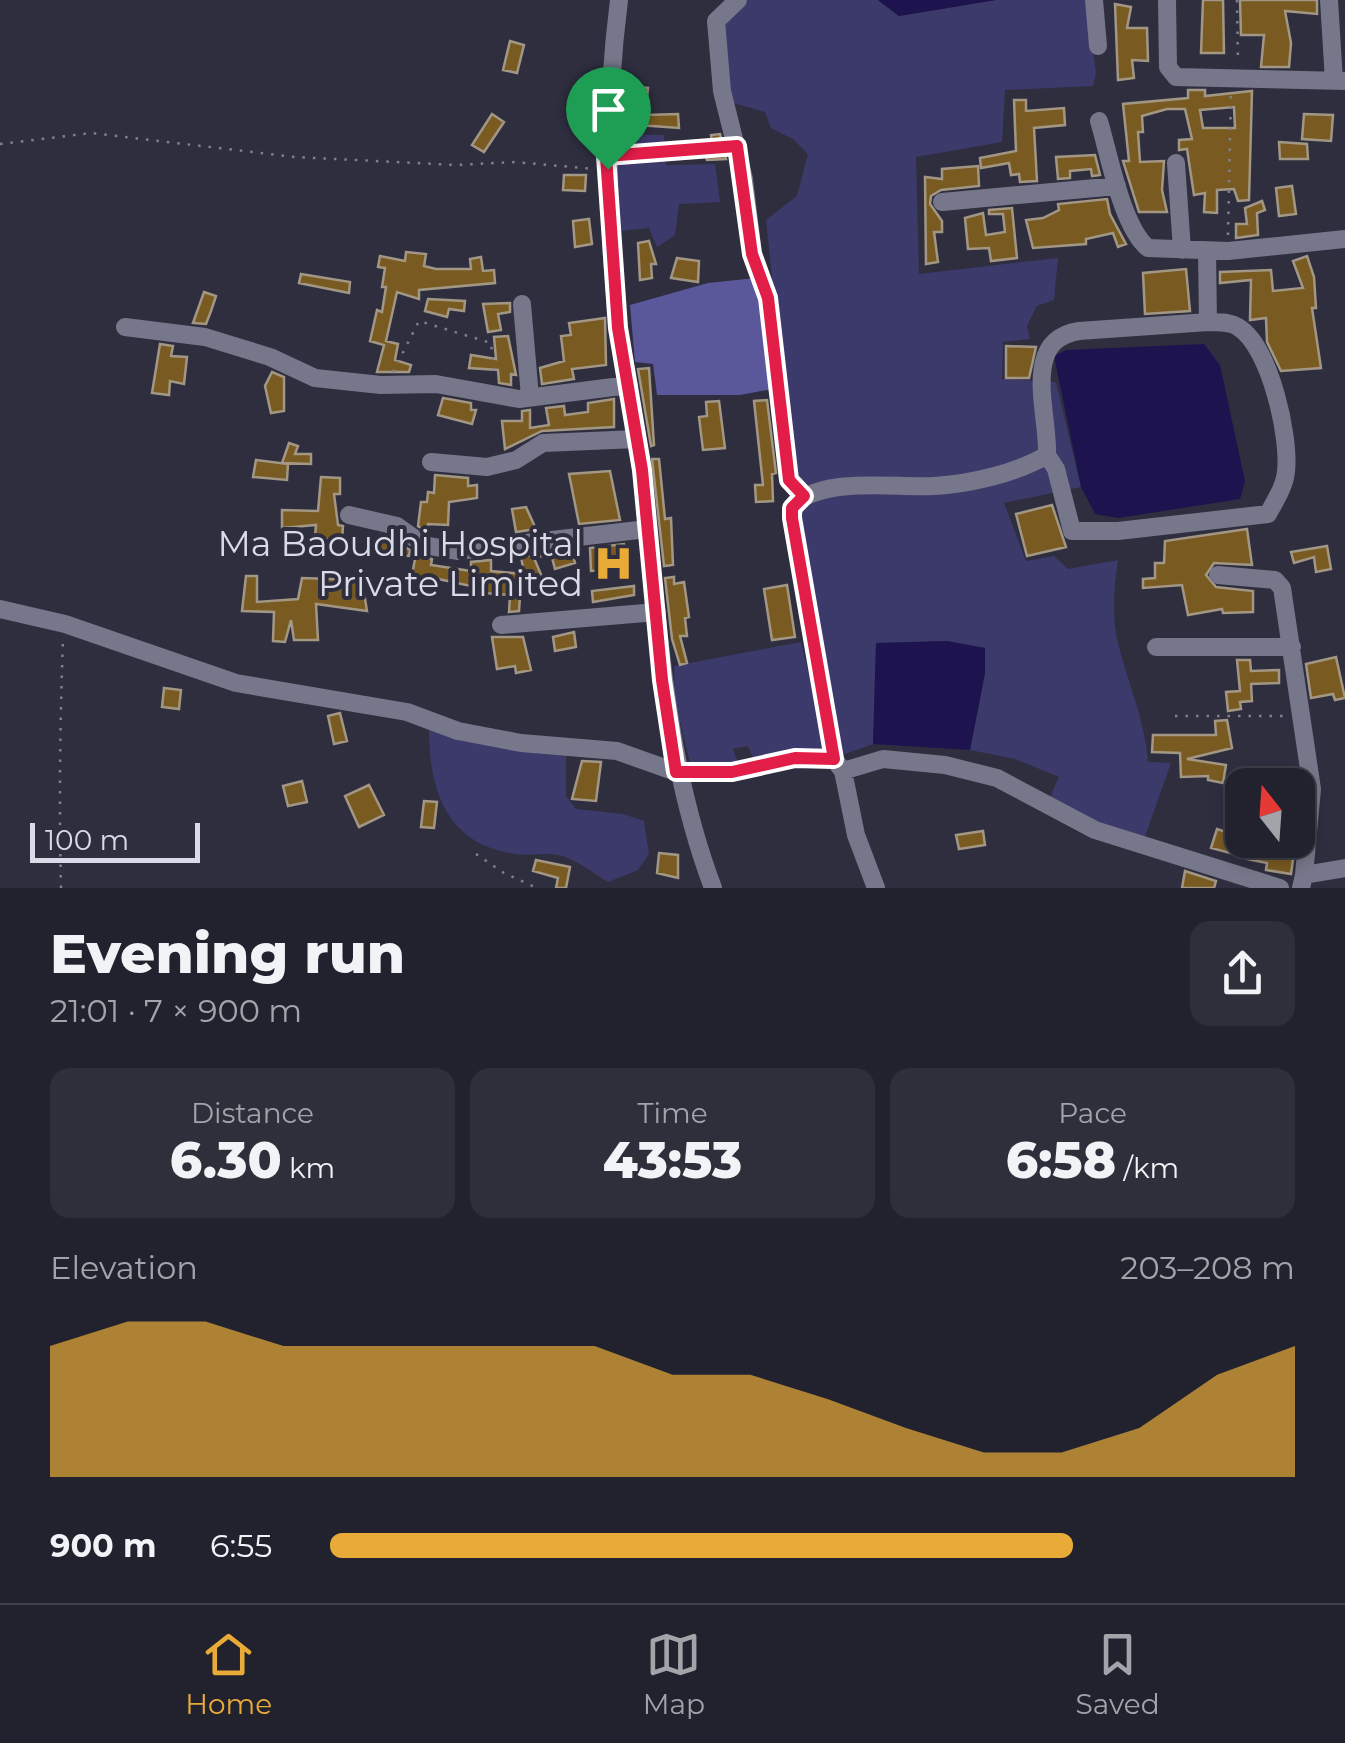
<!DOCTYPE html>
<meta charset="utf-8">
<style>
:root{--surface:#22222f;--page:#2e2f3b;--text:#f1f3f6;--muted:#a2a4aa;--line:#3f3f4b;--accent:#e9ab38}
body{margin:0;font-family:Montserrat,sans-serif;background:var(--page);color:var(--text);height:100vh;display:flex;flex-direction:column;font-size:38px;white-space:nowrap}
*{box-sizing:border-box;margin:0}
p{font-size:32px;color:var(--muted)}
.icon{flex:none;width:55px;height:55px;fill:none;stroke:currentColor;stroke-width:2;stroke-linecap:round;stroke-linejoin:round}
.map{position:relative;height:888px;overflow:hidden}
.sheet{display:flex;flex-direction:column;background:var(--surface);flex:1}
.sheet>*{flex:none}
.needle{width:65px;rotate:343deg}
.tools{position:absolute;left:1225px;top:768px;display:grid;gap:20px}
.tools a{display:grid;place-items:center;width:90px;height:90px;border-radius:20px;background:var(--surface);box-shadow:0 5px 15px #0003,0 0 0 2px var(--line);font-size:50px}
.scale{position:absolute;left:30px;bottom:25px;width:170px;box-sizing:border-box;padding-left:10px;border:5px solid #dadbe6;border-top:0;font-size:28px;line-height:35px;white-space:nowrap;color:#dadbe6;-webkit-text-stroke:8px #2e2e3f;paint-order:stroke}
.pin{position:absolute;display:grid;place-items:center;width:85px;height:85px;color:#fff;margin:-102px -42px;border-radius:50% 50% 50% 0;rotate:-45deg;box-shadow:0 0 10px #0007}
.pin .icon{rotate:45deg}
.round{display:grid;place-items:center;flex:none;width:105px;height:105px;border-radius:20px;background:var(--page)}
.headline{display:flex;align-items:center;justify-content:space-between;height:170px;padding:0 50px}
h1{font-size:55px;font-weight:800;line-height:75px}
.stats{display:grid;grid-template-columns:repeat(3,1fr);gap:15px;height:170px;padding:10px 50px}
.stats div{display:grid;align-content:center;border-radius:20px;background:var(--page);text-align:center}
.stats b{font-size:50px;font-weight:800}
.stats small{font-size:28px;font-weight:400}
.stats p{font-size:28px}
.chart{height:280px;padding:20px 50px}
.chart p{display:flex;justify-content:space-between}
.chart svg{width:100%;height:180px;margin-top:10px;fill:var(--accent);opacity:.7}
ul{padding:0 50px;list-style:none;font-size:32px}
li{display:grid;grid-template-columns:160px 120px 1fr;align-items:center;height:75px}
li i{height:25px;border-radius:12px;background:var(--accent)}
.dock{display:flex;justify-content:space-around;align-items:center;height:140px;border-top:2px solid var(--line);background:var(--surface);font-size:28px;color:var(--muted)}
.dock a{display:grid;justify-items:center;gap:5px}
.dock .active{color:var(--accent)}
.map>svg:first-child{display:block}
.green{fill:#3c3a6b}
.forest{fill:#5a589b}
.water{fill:#1d134f}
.building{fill:#795a21;stroke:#a29784;stroke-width:2.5;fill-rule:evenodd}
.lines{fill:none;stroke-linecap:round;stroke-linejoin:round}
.path{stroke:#80818f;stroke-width:2.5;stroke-dasharray:2.5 8;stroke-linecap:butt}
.minor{stroke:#76778a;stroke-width:18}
.route-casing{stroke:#fff;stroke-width:20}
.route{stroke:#e11d48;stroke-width:12}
.labels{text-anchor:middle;stroke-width:8;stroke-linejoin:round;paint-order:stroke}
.poi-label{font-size:35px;fill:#dadbe6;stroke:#2e2e3f;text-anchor:end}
</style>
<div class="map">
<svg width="1345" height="888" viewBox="0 0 1345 888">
<rect width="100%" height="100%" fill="#2e2e3f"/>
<path class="green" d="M748,0H878L899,16L996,0H1086L1096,73L1093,86L1005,90L1002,142L916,157L919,274L1058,258L1054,300L1037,306L1027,326L1030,339L1003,342L1002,379L1056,382L1081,487L1004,503L1026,561L1054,556L1068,569L1118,560C1114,589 1111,619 1119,647C1129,686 1145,721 1148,762L1171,763L1143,842L1047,804L1059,777L1015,759L970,750L985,673V648L947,641L876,643L873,744L845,754L833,751L798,525L766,220L797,196L808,154L793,139L771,128L765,112L730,102C724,58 706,28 748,0Z
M616,134L664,135L666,165L715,164L720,202L679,204L675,235L657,247L649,228L620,231Z
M801,642L828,751L754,760L748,746L733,749L738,763H690L675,701L674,666Z
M429,728L566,751V796L576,809L623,814L644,821L649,854L638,870L608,882C595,874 582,864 568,858C549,850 533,857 515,854C444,844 429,787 429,728Z"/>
<path class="forest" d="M756,278L771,323L772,389L740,395H657L653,364L635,362L630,305L708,283Z"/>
<path class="water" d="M878,0H996L899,16Z
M1204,344L1220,365L1245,481L1240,499L1118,518L1095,514L1081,487L1054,356L1066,350Z
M947,641L985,648V673L970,750L873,744L876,643Z"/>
<path class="building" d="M1203,0H1223L1224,53H1201Z
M1240,0H1317V14L1285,11L1291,43L1289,67H1261L1264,35H1241Z
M1115,4L1131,7L1127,28H1147L1148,61L1132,60L1134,78L1118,80Z
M510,41L524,45L517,73L503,70Z
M625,86L648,88L645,115L678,114L679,128L624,124Z
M1188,90H1205V96L1252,91L1249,200L1238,201L1234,189L1217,190V213L1204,212L1205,193L1194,195L1187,149L1179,150V140L1192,139L1185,109H1167L1142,116L1143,132H1138L1140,162L1164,161L1162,190L1167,212H1139L1123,161H1129L1123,104L1188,98ZM1234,107L1235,128H1203L1200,110Z
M1014,100H1026V111L1064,108L1065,125L1034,128L1037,181L1020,182L1019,174L1011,175L1009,163L981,168L980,158L1016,151Z
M492,114L504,122L484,152L472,145Z
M1304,114L1333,115L1331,141L1302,139Z
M720,134L726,159L707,160L705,152L713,150L711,135Z
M1279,142L1307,144L1308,159H1280Z
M1095,155L1100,175L1092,176L1091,169L1070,171V178L1058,179L1056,157Z
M978,166L979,186L941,190L931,196L930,204L942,221V232H934L938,262L926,264L925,177L942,179V169Z
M564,175H586L585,191L563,190Z
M1292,186L1296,214L1279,216L1276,188Z
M1107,199L1110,214L1126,244L1118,247L1113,233L1086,239V244L1033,248L1026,220L1043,218L1059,210L1058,204Z
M1262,201L1265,210L1257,213L1258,235L1236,238V224H1247L1245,208Z
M1012,208L1017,258L991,261L989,248L968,249L965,218L983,213L986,235L1005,232L1003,214H989V210Z
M589,219L592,244L575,247L573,221Z
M649,241L656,264H651L652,278L640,280L638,243Z
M406,252L426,254L424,266L436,269H471L470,259L481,257L483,271L494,270L495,283L419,290V299L397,292L386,341L398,344L395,360L411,365L409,372H377L384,345L370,341L377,310L382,312L386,287H382L385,268L378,267L380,256L405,261Z
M1307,256L1314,277L1316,308H1312L1321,368L1281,371L1267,342L1266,318L1250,320L1251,280L1220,283V272L1271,270L1273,291L1303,288L1293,261Z
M677,258L699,261L698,282L671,278Z
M1186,269L1190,311L1145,314L1143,273Z
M301,274L350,282L349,293L299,283Z
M204,292L216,296L211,311L206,324L193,323Z
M428,299L465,301L464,311L449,309L447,317L425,311Z
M510,303V312L498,314L501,330L488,332L483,304Z
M605,318L606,365L572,369L574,379L542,384L540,368L564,361L561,336L571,335L569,323Z
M508,336L516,375L511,374V385L499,383L498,370L469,368L471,355L496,359L494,337Z
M160,344L173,346L171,356L187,357L184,384L170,381L169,395L152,393Z
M1006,346L1036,347L1029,378H1006Z
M649,368L654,445L651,446L638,369Z
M272,372L284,377V411L271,413L265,386Z
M443,398L471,403V410H476L472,424L438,415Z
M614,399V427L542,431L505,449L502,421H522V411L530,410V428L549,425L546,408L564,406L565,415L588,412V403Z
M767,400L776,473L772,474L773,501L756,502L755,485H763L754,401Z
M719,401L725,448L703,450L699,417L707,416L706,402Z
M289,443L298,446L295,454H311V464L282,463Z
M652,459H659L665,519L671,518L673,565L664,566Z
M256,460L288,464L287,480L253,477Z
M610,471L620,520L579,524L569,474Z
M435,475L468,478V486L477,485V498L449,502L448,525L428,524L426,531L418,526L421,502H427L428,492L434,493Z
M321,477L340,478V494H334L338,525L343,526L342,541L326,539V547L314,546L316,525L282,528V510L318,511Z
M1052,505L1066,547L1027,556L1016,514Z
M526,507L536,529L516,532L512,509Z
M1247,529L1252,565L1214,563L1206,575L1216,587L1253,591V612L1223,613L1222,609L1188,615L1182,585L1143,588V579L1155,578V563H1164L1165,541Z
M381,535L410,550L409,556L378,554Z
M625,544L619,547L621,569L591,571L590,548Z
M1327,546L1331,569L1316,572L1314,557L1294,563L1291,552Z
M572,552L575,563L555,569L551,554L534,558L542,577L521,582L519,611L509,612L510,595L471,592V586L429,577L428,582L411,580L416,554L432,559L431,565L471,571V562L491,560V571L524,574L521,556Z
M246,576H257V602L298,599L302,578L362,580L367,611L316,604L318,640H294L291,620L285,642L273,641L274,612L242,611Z
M674,577V584L684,582L689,617L685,618L687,636H680L687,663L680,665L672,639L665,578Z
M787,585L795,637L772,640L764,589Z
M634,586V595L593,602L592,591Z
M574,632L576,647L555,651L553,637Z
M492,637H523L531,670L516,673L515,666L497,669Z
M1336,657L1345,698L1335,700L1333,694L1311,698L1306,664Z
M1237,660H1250L1251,671L1279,670V683L1251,684L1252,701L1240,702L1241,709L1228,711L1226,692L1240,691Z
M164,688L181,690L179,709L162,707Z
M340,713L347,741L334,744L328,716Z
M1227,720L1232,748L1187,759L1226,765L1223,783L1208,780V776L1181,777L1180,753L1152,752L1153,735H1216L1215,721Z
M582,761L601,762L596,801L572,799Z
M302,781L307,802L288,806L283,786Z
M369,785L384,815L359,827L345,796Z
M424,801L437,802L434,828L421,827Z
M1217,829L1235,835L1230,853L1211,848Z
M983,831L985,845L959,849L956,835Z
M1250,840L1279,844L1278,849L1294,852L1291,874L1266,870L1267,863L1247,859Z
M659,853L678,855V878L657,873Z
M536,860L570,867L566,888H556L558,878L533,871Z
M1185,871L1216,881L1214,888H1182Z"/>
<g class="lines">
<path class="path" d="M1237,0L1238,63
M0,144L91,133L295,157L456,165L515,162L595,169
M624,155L720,147
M1228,235L1231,93
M393,372L419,321L491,343L495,378
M1175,716H1287
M476,854L504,873L537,888
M61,888C59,805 60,722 63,640"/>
<path class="minor" d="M619,0C605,110 606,217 618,326C623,374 636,421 641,469C658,611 662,753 713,888
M738,0L716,21L722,91L744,179L753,254L768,298L789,480L804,496
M1094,0L1098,46
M1167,0L1168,67L1176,77L1345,81
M1329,0L1334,81
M1099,121C1109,154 1122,227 1148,248L1228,251L1345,239
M1176,163L1182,250
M942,202L1117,186
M522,304L530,397
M125,327L205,337L270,357L315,378L381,385L436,384L519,399L629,385
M1047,455L1056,469L1072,531H1118L1268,514C1275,501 1285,486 1286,471C1290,437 1270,346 1238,327C1229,321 1218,323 1208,322
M431,462L487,467L516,460L543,443L637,439
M349,515L397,526L424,545L457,551L647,529
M1218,575L1275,580L1282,588L1312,789L1304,875
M0,609L65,624L236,683L407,712L458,731L521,743L617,751L676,772H731L795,758L834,759L843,771L883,759L945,765L997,778L1095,830L1280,888
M501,625L657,612
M1156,647H1292
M834,759L792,518L796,502C832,477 893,488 934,486C970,484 1017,473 1047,455C1049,414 1020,340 1079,331L1208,322L1207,251
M843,771L856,835L876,888
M1301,888L1304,875L1345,868"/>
</g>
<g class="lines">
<defs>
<path id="route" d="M737,146L752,254L768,298L789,480L804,496L792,508V518L834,759L795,758L732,772H676L662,680L642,470L618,328L606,156Z"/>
</defs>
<use href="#route" class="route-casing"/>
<use href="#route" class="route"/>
</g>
<defs>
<symbol id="hospital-bare" viewBox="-9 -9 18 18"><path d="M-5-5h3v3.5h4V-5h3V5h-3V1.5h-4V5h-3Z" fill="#e9ab38" stroke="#2e2e3f" stroke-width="2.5" paint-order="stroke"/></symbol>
</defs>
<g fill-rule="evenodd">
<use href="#hospital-bare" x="586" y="536" width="55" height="55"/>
</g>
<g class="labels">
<g class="poi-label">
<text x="583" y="556">Ma Baoudhi Hospital<tspan x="583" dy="40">Private Limited</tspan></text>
</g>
</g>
</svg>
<div class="tools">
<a><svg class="needle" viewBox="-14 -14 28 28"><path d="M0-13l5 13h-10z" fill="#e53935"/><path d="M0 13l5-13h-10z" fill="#a2a4aa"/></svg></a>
</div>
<div class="scale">100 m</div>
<div class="pin" style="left:608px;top:169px;background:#1e9e55"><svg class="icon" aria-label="arrive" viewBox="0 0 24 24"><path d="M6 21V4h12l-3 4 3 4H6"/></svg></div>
</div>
<section class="sheet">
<div class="headline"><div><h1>Evening run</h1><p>21:01 · 7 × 900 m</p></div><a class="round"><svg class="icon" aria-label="share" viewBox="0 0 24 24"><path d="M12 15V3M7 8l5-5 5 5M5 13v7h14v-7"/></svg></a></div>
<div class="stats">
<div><p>Distance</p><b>6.30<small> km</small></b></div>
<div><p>Time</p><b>43:53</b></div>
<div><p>Pace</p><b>6:58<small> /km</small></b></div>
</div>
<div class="chart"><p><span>Elevation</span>203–208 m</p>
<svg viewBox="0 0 160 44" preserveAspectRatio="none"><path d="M0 44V12L10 6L20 6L30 12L40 12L50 12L60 12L70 12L80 19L90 19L100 25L110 32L120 38L130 38L140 32L150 19L160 12V44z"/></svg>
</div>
<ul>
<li><b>900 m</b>6:55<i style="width:77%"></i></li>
</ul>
</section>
<nav class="dock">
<a class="active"><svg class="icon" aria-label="home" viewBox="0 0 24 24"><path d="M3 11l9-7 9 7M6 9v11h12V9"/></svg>Home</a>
<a><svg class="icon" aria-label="map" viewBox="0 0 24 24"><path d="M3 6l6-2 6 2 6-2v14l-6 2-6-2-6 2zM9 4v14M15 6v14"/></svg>Map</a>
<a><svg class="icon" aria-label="saved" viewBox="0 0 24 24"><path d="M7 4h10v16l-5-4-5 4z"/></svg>Saved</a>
</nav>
